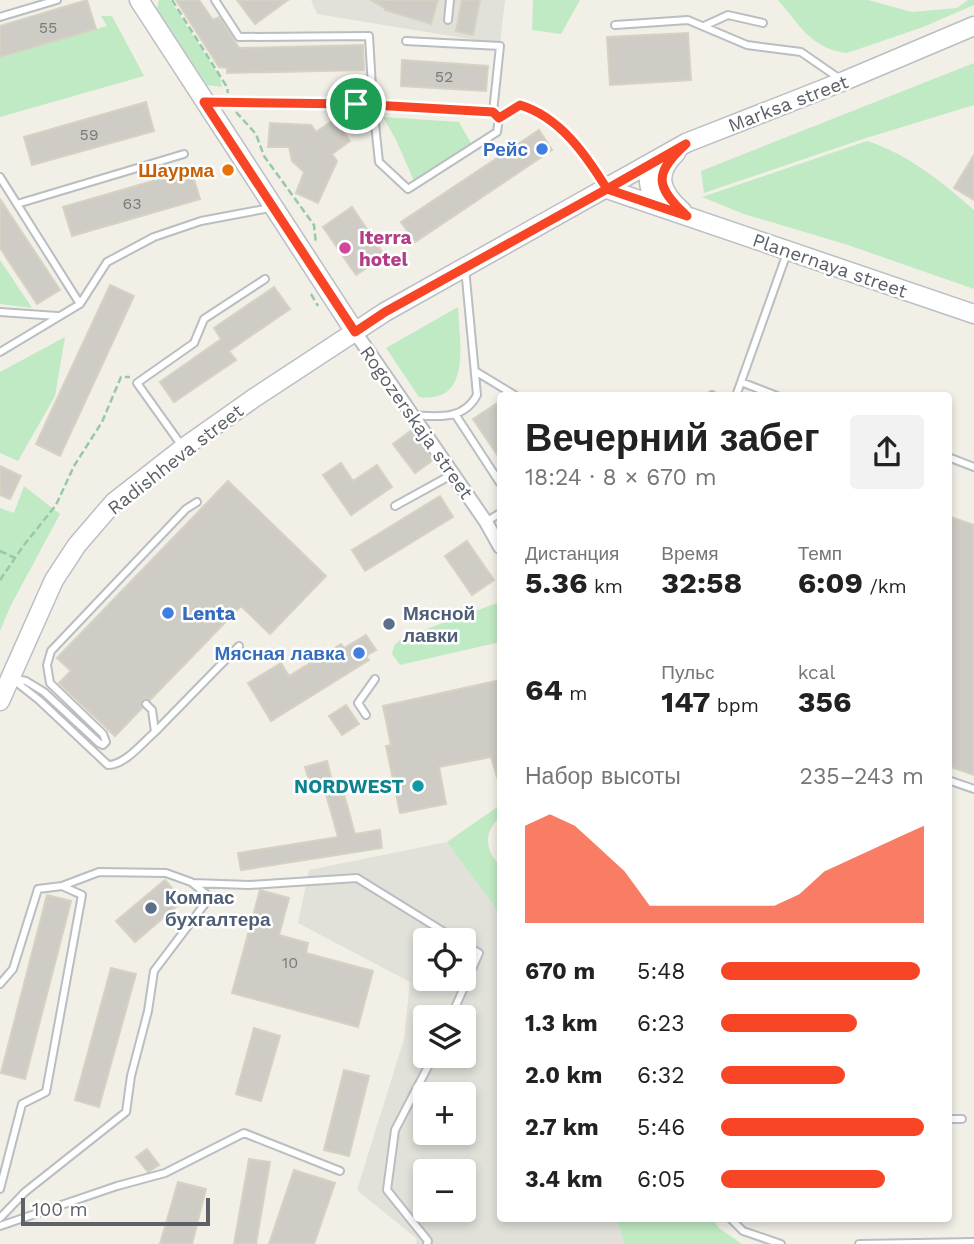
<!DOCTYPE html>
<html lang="ru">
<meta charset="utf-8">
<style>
:root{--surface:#fff;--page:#f2f2f2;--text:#222;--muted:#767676;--accent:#f74525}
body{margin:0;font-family:"Work Sans",sans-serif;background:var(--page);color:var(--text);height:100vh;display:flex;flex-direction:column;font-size:26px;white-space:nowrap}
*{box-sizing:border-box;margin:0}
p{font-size:23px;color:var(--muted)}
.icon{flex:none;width:38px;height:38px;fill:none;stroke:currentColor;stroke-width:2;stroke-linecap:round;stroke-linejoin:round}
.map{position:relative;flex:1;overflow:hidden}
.panel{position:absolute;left:497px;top:392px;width:455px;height:830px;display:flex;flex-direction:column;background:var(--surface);border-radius:7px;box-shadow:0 4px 10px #0003}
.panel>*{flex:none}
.tools{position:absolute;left:413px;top:928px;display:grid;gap:14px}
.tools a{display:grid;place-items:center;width:63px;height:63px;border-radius:7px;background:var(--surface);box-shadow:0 4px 10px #0003;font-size:35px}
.scale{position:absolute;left:21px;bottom:18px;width:189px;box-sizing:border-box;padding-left:7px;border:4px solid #5d6167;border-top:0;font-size:19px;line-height:24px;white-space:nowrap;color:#5d6167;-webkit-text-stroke:5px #fff;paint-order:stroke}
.pin{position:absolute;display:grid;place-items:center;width:60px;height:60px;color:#fff;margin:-30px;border:4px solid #fff;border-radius:50%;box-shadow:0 2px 7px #0007}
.round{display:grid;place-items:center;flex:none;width:74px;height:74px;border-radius:7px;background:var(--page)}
.headline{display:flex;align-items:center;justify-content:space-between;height:119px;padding:0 28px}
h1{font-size:38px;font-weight:700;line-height:52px}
.stats{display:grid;grid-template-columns:repeat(3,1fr);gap:10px;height:119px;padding:7px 28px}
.stats div{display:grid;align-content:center}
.stats b{font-size:30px;font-weight:700}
.stats small{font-size:19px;font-weight:400}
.stats p{font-size:19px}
.chart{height:196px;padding:14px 28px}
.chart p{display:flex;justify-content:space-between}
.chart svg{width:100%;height:126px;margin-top:7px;fill:var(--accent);opacity:.7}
ul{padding:0 28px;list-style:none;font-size:23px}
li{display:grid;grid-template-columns:112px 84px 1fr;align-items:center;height:52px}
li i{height:18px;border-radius:9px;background:var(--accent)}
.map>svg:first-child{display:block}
.industrial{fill:#e1e1da;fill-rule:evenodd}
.green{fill:#c0eac3}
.building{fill:#ceccc4;stroke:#d6d2c3;stroke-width:2}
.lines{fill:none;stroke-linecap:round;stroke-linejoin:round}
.lane-casing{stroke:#babdc2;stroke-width:10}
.street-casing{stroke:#babdc2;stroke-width:16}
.secondary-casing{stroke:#bbbec4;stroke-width:21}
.path{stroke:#97c9a9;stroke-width:2.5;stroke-dasharray:7 3.5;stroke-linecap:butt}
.lane{stroke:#fff;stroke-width:6}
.street{stroke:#fff;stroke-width:12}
.secondary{stroke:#fff;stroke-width:18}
.route-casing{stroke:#fff;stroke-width:14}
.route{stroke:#f74525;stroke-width:9}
.shop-dot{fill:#3f7fe0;stroke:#fff;stroke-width:2.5}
.food-dot{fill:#e8710a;stroke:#fff;stroke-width:2.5}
.hotel-dot{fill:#d1479c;stroke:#fff;stroke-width:2.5}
.service-dot{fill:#5c6f8a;stroke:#fff;stroke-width:2.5}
.culture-dot{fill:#0f9aa8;stroke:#fff;stroke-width:2.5}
.labels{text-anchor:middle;stroke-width:5;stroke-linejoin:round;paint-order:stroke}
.number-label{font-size:16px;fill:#797c7e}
.street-label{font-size:19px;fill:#5d6167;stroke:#fff}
.shop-label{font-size:19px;font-weight:bold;fill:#366cbe;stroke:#fff;text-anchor:end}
.food-label{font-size:19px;font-weight:bold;fill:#c56008;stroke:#fff;text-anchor:end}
.hotel-label{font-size:19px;font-weight:bold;fill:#b23c85;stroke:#fff;text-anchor:start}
.service-label{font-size:19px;font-weight:bold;fill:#4e5e75;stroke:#fff;text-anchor:start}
.culture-label{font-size:19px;font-weight:bold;fill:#0d838f;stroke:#fff;text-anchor:end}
</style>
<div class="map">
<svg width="974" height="1244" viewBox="0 0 974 1244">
<rect width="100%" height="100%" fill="#f1efe6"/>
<path class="industrial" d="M311,0H505L500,44L317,14Z
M447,842L500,914V1218H616L625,1244H416L417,1239L357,1190L404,1039L410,982L298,923L309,870ZM425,940H464V978H425ZM425,1017H464V1055H425ZM425,1094H464V1132H425ZM425,1171H464V1209H425Z"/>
<path class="green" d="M159,0H170L220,77L222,87L207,85L157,9Z
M533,0H580L561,34L532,30Z
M778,0H868L912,12L957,8L968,0H974V5L923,27L847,53C811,49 800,25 778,0Z
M101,16H112L144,76L0,117V58L107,26Z
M974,63V105L863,139L704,193L701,171Z
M383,117L459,122L472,145L414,181L397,142Z
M867,141C908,154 942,182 974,210V289L848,245L744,214L702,197Z
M0,260L32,308L0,304Z
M458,307C459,340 473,404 419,397L386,348Z
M65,337L55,396L18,461L0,453V372Z
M24,486L60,514L10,607L0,631V508L14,513Z
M500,602V642L400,665L392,654L394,646L402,638Z
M500,805V818C483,830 485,852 500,865V914L447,842Z
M616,1218H712L719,1228L742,1244H625Z"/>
<path class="building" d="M87,0L96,29L0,57V26Z
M176,0H199L213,20L219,17L239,48L363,45L364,70L227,73V68L219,67Z
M237,0H288L255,24Z
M371,0H438L431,24L385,10L386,9Z
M462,0H480L473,35L456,31Z
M688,33L691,80L610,85L607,37Z
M402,60L488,66L486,91L401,86Z
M146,102L154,131L32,165L24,137Z
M335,119L350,141L332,154L337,161L318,203L296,193L304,172L292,161L289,147H268L270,123L311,125L316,132Z
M539,130L552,150L415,242L401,222Z
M974,155V200L954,188Z
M191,170L200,199L72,236L63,207Z
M0,199L60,290L37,304L0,248Z
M352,207L385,256L356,275L323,227Z
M110,285L134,296L60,456L36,444Z
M274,287L290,309L229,351L236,360L174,402L160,382L221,339L214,328Z
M496,404L500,411V459L473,419Z
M412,430L433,460L415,473L393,444Z
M341,463L353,481L377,465L392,487L351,515L323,475Z
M0,466L21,476L10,499L0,495Z
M228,481L326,576L270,634L241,606L150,700L145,698L142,701V708L115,736L59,683L71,671L57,658Z
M440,496L453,517L365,571L352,550Z
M948,516L974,525V775L948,766Z
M467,541L494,580L472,595L445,556Z
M366,635L376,650L366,656L369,660L271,721L248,683L281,663L289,676L341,644L344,648Z
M500,680V780H498L491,757L439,767L446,804L400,813L386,746L391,745L383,706Z
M346,705L359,724L342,735L329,716Z
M327,761L333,785L341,783L355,834L380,830L382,848L241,870L238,853L338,837L324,787L312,791L305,767Z
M165,880L183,901L135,942L116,921Z
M260,890L289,898L279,935L308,943L306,953L373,971L358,1027L232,993Z
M47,895L71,901L25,1079L1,1073Z
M111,968L136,974L99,1107L75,1100Z
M254,1028L280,1036L261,1101L236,1094Z
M344,1070L369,1076L349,1156L324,1150Z
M147,1149L159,1165L148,1172L136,1157Z
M249,1159L270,1162L256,1244H234Z
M294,1170L335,1183L314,1244H269Z
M178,1182L206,1189L192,1244H160Z"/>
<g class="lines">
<defs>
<path id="lane" d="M0,17L57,0
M448,20L450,0
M615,25L688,20L747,45L801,52L840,79
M704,26L728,15L763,23
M406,41L500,46L493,112
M210,102L373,105L493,112L499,118L497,132L408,189L379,162L373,105L369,36L239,37L215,0
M499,118L520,105C560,117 586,154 606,187
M0,177L80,304
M17,204L184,154
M0,312L57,316
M0,352L80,304L107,262L154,237L201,221L270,208
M475,371L516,396
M741,382L777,396
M712,395V396
M736,396L787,253
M455,414L500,483
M414,415C438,417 464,420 477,395L465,268
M182,446L137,383L194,343L204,319L265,279
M948,457L974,467
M395,506L453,474
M486,522L500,513
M146,704L152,710L155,732C142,743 125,765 108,765L39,700L11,678L26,681L44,692L99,743L103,745L106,742L103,734L50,683L47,665L51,651L186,509L197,502
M366,715L358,703L375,679
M155,732L239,646
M948,780L974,789
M193,883L249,885L357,878L457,940
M0,984L13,969L38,889L62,886L99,872L166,873L191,882L210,897L154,971L148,1011L131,1076L126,1112L25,1192L0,1218
M451,1017L479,953L464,944
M948,1119H962
M0,1189L22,1104L46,1092L82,895L62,886
M730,1218L743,1231L781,1244
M0,1226L117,1186L165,1173L244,1133L340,1171
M427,1244L428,1241L387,1190L395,1130L434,1055
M859,1244L974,1242"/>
<path id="street" d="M355,332L486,522L500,547"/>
<path id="secondary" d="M139,0L355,332
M676,153C654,174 660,192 682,211
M655,161C645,176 647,195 664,205
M607,189L974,314
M0,701L54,580L77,545L114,502L183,448L254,398L385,312L686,143L844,81L974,26"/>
</defs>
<use href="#lane" class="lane-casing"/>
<use href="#street" class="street-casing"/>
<use href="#secondary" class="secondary-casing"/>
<path class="path" d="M172,0L227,87L228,93
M236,112L256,134L264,156L314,225L316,244
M311,294L318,306
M0,551L15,558
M0,580L24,545L56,505L74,466L102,422L121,377H130"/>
<use href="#lane" class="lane"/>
<use href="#street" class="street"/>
<use href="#secondary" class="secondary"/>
</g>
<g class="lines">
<defs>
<path id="route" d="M356,104L204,102L355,332L385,312L607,189L687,216C654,186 654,173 686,144L607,189C586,155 560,117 520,105L499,118L493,112L356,104"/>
</defs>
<use href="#route" class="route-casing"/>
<use href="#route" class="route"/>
</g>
<g class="shop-dot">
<circle cx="542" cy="149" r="7"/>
<circle cx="168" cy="613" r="7"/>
<circle cx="359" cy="653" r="7"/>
</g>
<circle class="food-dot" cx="228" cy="170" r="7"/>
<circle class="hotel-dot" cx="345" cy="248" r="7"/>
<g class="service-dot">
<circle cx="389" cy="624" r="7"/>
<circle cx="151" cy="908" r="7"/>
</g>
<circle class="culture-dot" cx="418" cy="786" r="7"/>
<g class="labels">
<g class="number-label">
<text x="48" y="33">55</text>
<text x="444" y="82">52</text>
<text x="89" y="140">59</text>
<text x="132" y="209">63</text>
<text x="290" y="968">10</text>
</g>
<g class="street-label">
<text transform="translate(788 103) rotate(-21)" y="7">Marksa street</text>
<text transform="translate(830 265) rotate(19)" y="7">Planernaya street</text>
<text transform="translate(417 422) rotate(55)" y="7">Rogozerskaja street</text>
<text transform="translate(175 459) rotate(-38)" y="7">Radishheva street</text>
</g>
<g class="shop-label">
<text x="528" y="156">Рейс</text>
<text x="182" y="620" text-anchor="start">Lenta</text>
<text x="345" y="660">Мясная лавка</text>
</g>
<g class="food-label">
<text x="214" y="177">Шаурма</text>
</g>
<g class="hotel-label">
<text x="359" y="244">Iterra<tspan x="359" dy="22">hotel</tspan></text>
</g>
<g class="service-label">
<text x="403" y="620">Мясной<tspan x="403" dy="22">лавки</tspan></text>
<text x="165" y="904">Компас<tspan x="165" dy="22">бухгалтера</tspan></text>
</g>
<g class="culture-label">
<text x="404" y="793">NORDWEST</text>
</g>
</g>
</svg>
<div class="tools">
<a><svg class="icon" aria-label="locate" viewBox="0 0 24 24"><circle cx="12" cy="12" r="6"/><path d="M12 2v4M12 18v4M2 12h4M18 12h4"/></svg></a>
<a><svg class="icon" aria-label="layers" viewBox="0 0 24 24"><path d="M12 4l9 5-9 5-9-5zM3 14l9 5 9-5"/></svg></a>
<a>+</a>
<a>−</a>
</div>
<div class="scale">100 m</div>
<div class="pin" style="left:356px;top:104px;background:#1e9e55"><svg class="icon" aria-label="arrive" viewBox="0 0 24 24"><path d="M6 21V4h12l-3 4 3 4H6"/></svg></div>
<section class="panel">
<div class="headline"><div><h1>Вечерний забег</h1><p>18:24 · 8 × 670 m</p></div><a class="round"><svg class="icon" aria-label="share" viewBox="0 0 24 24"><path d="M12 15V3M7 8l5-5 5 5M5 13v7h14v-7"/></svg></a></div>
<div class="stats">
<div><p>Дистанция</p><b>5.36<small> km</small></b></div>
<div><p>Время</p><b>32:58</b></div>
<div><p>Темп</p><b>6:09<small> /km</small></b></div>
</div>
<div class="stats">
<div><b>64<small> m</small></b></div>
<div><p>Пульс</p><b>147<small> bpm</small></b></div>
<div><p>kcal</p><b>356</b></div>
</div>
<div class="chart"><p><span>Набор высоты</span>235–243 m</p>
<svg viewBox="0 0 160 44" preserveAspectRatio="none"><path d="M0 44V10L10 6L20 10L30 18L40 26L50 38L60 38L70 38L80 38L90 38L100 38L110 34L120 26L130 22L140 18L150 14L160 10V44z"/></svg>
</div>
<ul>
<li><b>670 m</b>5:48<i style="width:98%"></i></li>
<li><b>1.3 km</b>6:23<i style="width:67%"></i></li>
<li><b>2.0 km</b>6:32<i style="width:61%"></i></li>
<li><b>2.7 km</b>5:46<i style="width:100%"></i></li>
<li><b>3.4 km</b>6:05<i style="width:81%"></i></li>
</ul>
</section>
</div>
